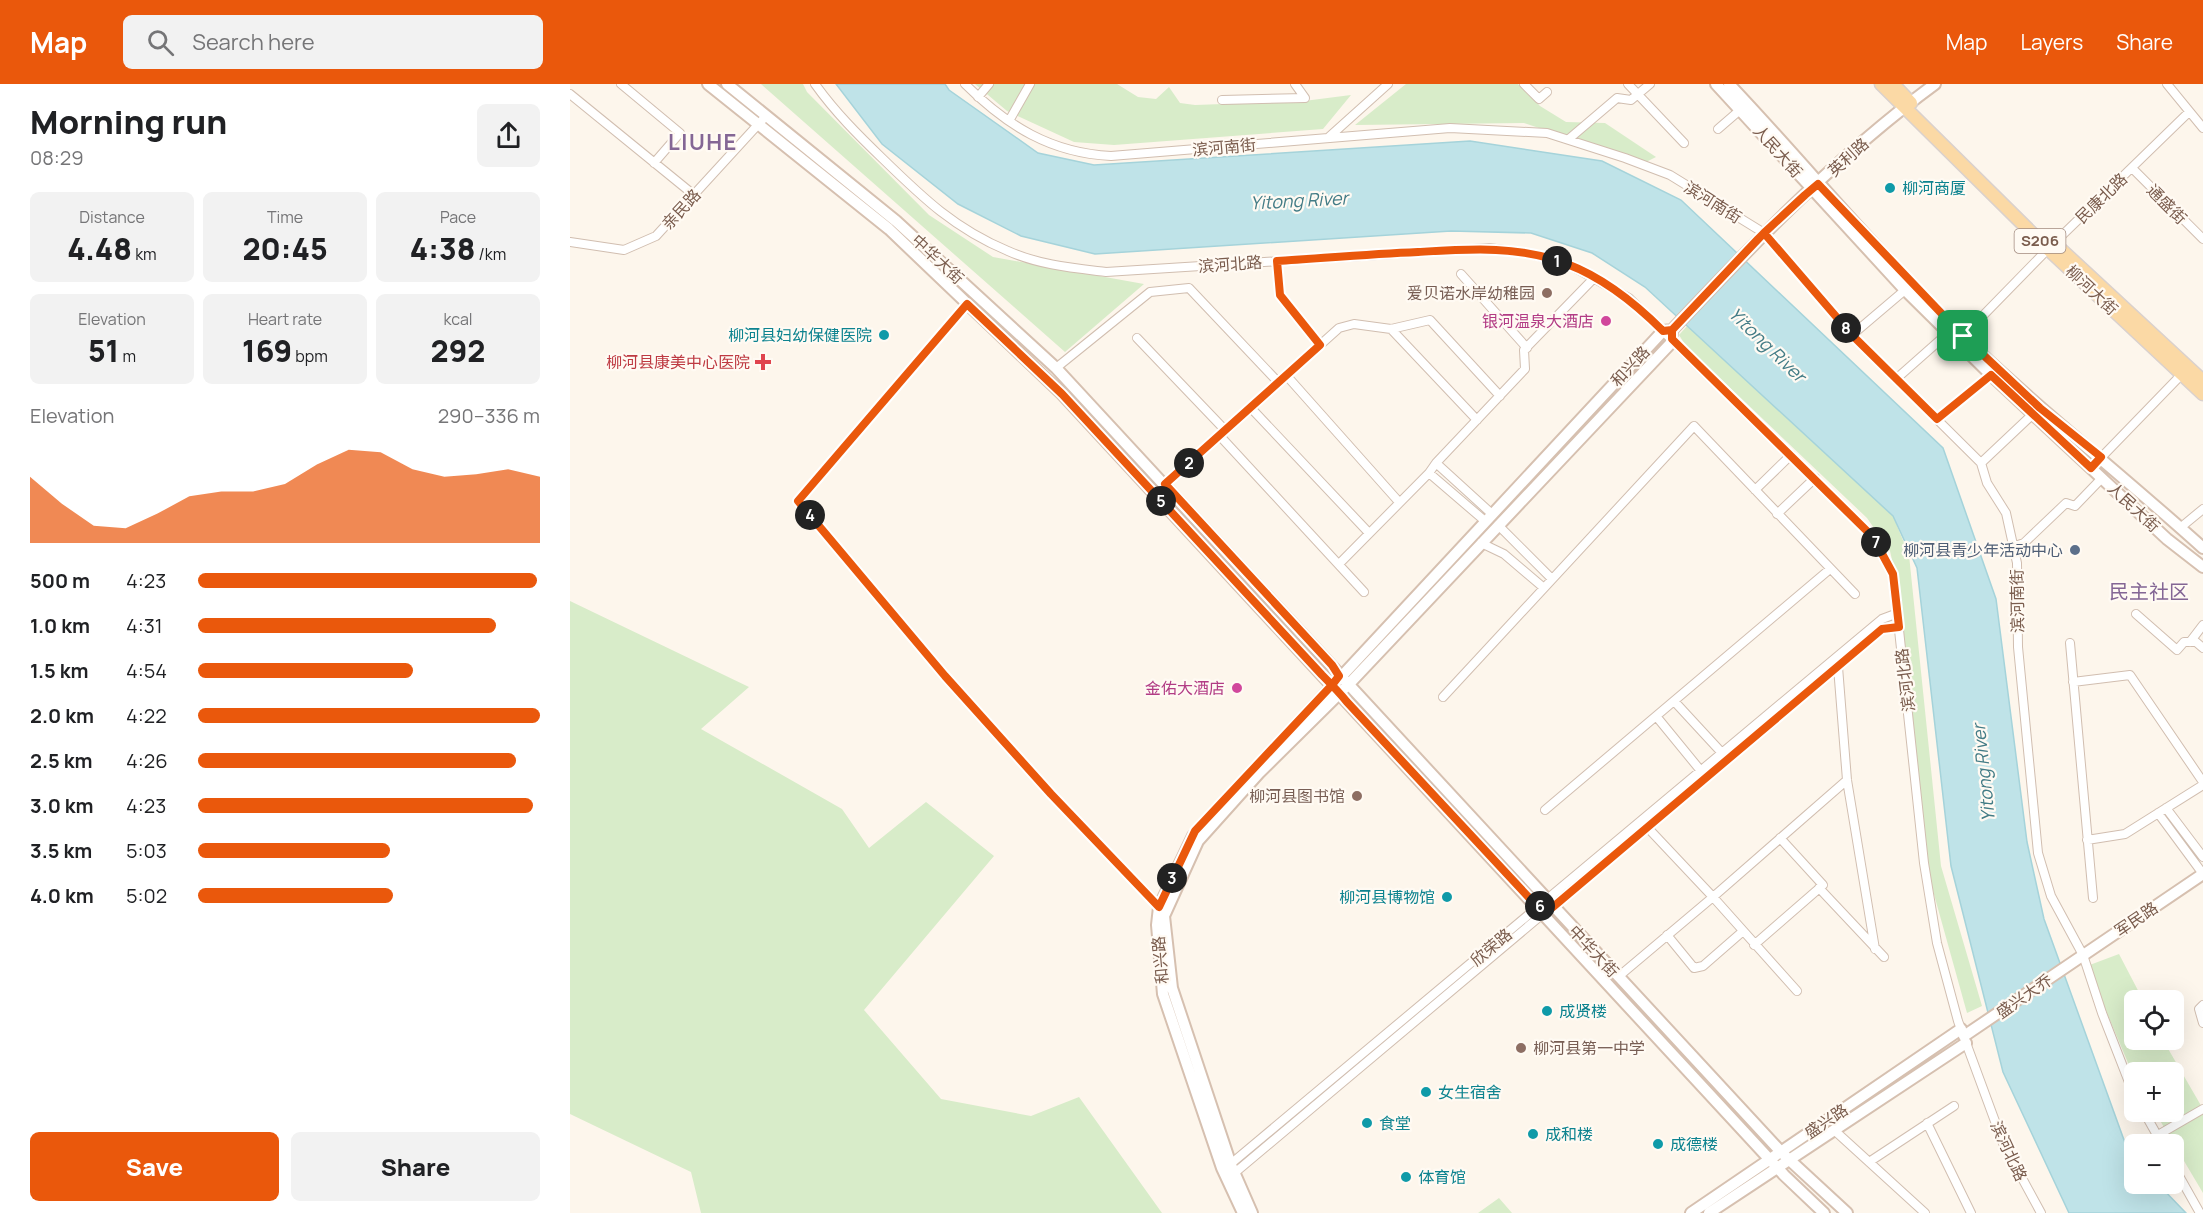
<!DOCTYPE html>
<meta charset="utf-8">
<style>
:root{--surface:#fff;--page:#f2f2f2;--text:#202124;--muted:#757577;--accent:#ea580c}
body{margin:0;font-family:Manrope,"Noto Sans SC",sans-serif;background:var(--page);color:var(--text);height:100vh;display:flex;flex-direction:column;font-size:22px;white-space:nowrap}
*{box-sizing:border-box;margin:0}
p{font-size:20px;color:var(--muted)}
.icon{flex:none;width:33px;height:33px;fill:none;stroke:currentColor;stroke-width:2;stroke-linecap:round;stroke-linejoin:round}
.map{position:relative;flex:1;overflow:hidden}
.sheet{display:flex;flex-direction:column;background:var(--surface);width:570px}
.sheet>*{flex:none}
.buttons{position:absolute;left:1554px;top:906px;display:grid;gap:12px}
.buttons a{display:grid;place-items:center;width:60px;height:60px;border-radius:9px;background:var(--surface);box-shadow:0 6px 24px #0002;font-size:30px}
.pin{position:absolute;display:grid;place-items:center;width:51px;height:51px;color:#fff;margin:-26px;border-radius:12px;box-shadow:0 3px 9px #0006}
.km{position:absolute;width:30px;height:30px;margin:-15px;border-radius:50%;background:#222;color:#fff;font-size:16px;line-height:30px;text-align:center}
.round{display:grid;place-items:center;flex:none;width:63px;height:63px;border-radius:9px;background:var(--page)}
.headline{display:flex;align-items:center;justify-content:space-between;height:102px;padding:0 30px}
h1{font-size:33px;font-weight:800;line-height:45px}
.metrics{display:grid;grid-template-columns:repeat(3,1fr);gap:9px;height:102px;padding:6px 30px}
.metrics div{display:grid;align-content:center;border-radius:9px;background:var(--page);text-align:center}
.metrics b{font-size:30px;font-weight:800}
.metrics small{font-size:16px;font-weight:400}
.metrics p{font-size:16px}
.chart{height:168px;padding:12px 30px}
.chart p{display:flex;justify-content:space-between}
.chart svg{width:100%;height:108px;margin-top:6px;fill:var(--accent);opacity:.7}
.button{display:flex;gap:12px;margin-top:auto;padding:12px 30px}
.button a{flex:1;height:69px;border-radius:9px;background:var(--accent);color:#fff;font-size:24px;font-weight:800;line-height:69px;text-align:center}
.button a+a{background:var(--page);color:var(--text)}
ul{padding:0 30px;list-style:none;font-size:20px}
li{display:grid;grid-template-columns:96px 72px 1fr;align-items:center;height:45px}
li i{height:15px;border-radius:8px;background:var(--accent)}
header{display:flex;align-items:center;gap:36px;box-sizing:border-box;height:84px;padding:0 30px;background:var(--accent);color:#fff}
header strong{font-size:28px}
nav{display:flex;gap:33px;margin-inline-start:auto;font-size:21px}
.search{width:420px;height:54px;background:var(--page);display:flex;align-items:center;gap:15px;box-sizing:border-box;padding:0 21px;border-radius:9px;color:var(--muted);font-size:22px}
main{display:flex;flex:1;min-height:0}
.map>svg:first-child{display:block}
.green{fill:#d8ecc9}
.water{fill:#bfe3e8;stroke:#a5d3da;stroke-width:1.5}
.lines{fill:none;stroke-linecap:round;stroke-linejoin:round}
.street-casing{stroke:#d1beb0;stroke-width:10}
.secondary-casing{stroke:#d6c0b0;stroke-width:14}
.primary-casing{stroke:#dad1cd;stroke-width:15}
.street{stroke:#fff;stroke-width:8}
.secondary{stroke:#fff;stroke-width:10}
.primary{stroke:#fbd9a5;stroke-width:12}
.route-casing{stroke:#fff;stroke-width:12}
.route{stroke:#ea580c;stroke-width:8}
.culture-dot{fill:#0f9aa8;stroke:#fffaf3;stroke-width:2}
.education-dot{fill:#8d6e63;stroke:#fffaf3;stroke-width:2}
.hotel-dot{fill:#d1479c;stroke:#fffaf3;stroke-width:2}
.health-dot{fill:#e0444e;stroke:#fffaf3;stroke-width:2}
.service-dot{fill:#5c6f8a;stroke:#fffaf3;stroke-width:2}
.labels{text-anchor:middle;stroke-width:4.5;stroke-linejoin:round;paint-order:stroke}
.shield{fill:#fffaf3;stroke:#a28b7f;stroke-width:1.5}
.shield-label{font-size:15px;font-weight:bold;fill:#7a5c4d}
.street-label{font-size:16px;fill:#7a5c4d;stroke:#fffaf3}
.culture-label{font-size:16px;fill:#0d838f;stroke:#fffaf3;text-anchor:start}
.education-label{font-size:16px;fill:#785e54;stroke:#fffaf3;text-anchor:end}
.hotel-label{font-size:16px;fill:#b23c85;stroke:#fffaf3;text-anchor:end}
.health-label{font-size:16px;fill:#be3a42;stroke:#fffaf3;text-anchor:end}
.service-label{font-size:16px;fill:#4e5e75;stroke:#fffaf3;text-anchor:end}
.water-label{font-size:18px;font-style:italic;fill:#437c86;stroke:#fffaf3}
.quarter-label{font-size:20px;fill:#846695;stroke:#fffaf3}
.district-label{font-size:22px;font-weight:bold;letter-spacing:1.5px;fill:#846695;stroke:#fffaf3}
</style>
<header>
<strong>Map</strong>
<div class="search"><svg class="icon" aria-label="search" viewBox="0 0 24 24"><circle cx="10" cy="10" r="6"/><path d="M15 15l6 6"/></svg>Search here</div>
<nav><a>Map</a><a>Layers</a><a>Share</a></nav>
</header>
<main>
<section class="sheet">
<div class="headline"><div><h1>Morning run</h1><p>08:29</p></div><a class="round"><svg class="icon" aria-label="share" viewBox="0 0 24 24"><path d="M12 15V3M7 8l5-5 5 5M5 13v7h14v-7"/></svg></a></div>
<div class="metrics">
<div><p>Distance</p><b>4.48<small> km</small></b></div>
<div><p>Time</p><b>20:45</b></div>
<div><p>Pace</p><b>4:38<small> /km</small></b></div>
</div>
<div class="metrics">
<div><p>Elevation</p><b>51<small> m</small></b></div>
<div><p>Heart rate</p><b>169<small> bpm</small></b></div>
<div><p>kcal</p><b>292</b></div>
</div>
<div class="chart"><p><span>Elevation</span>290–336 m</p>
<svg viewBox="0 0 160 44" preserveAspectRatio="none"><path d="M0 44V17L10 28L20 37L30 38L40 32L50 25L60 23L70 23L80 20L90 12L100 6L110 7L120 14L130 17L140 16L150 14L160 17V44z"/></svg>
</div>
<ul>
<li><b>500 m</b>4:23<i style="width:99%"></i></li>
<li><b>1.0 km</b>4:31<i style="width:87%"></i></li>
<li><b>1.5 km</b>4:54<i style="width:63%"></i></li>
<li><b>2.0 km</b>4:22<i style="width:100%"></i></li>
<li><b>2.5 km</b>4:26<i style="width:93%"></i></li>
<li><b>3.0 km</b>4:23<i style="width:98%"></i></li>
<li><b>3.5 km</b>5:03<i style="width:56%"></i></li>
<li><b>4.0 km</b>5:02<i style="width:57%"></i></li>
</ul>
<div class="button"><a>Save</a><a>Share</a></div>
</section>
<div class="map">
<svg width="1633" height="1129" viewBox="0 0 1633 1129">
<rect width="100%" height="100%" fill="#fdf6ec"/>
<path class="green" d="M191,0H233L237,8L359,131L423,173L574,200L495,268Z
M405,0H547L568,13L586,15L599,3L610,19L625,21L734,17L781,11L753,45L544,61L504,58L437,27Z
M836,0H948L970,22L996,38L1035,39L1086,73L1074,79L954,39L785,41Z
M1117,242L1323,432L1339,471L1371,782L1412,922L1397,929L1360,796L1327,498L1320,467L1297,434L1116,262L1109,251Z
M0,517L179,603L131,645L272,725L299,764L356,718L424,772L294,926L371,1015L461,1032L509,1013L592,1129H131L121,1088L0,1030Z
M1549,870L1573,916H1564V956H1593L1633,1025V1109L1585,1028H1604V988H1564V993L1517,882Z
M929,1114L942,1129H908Z"/>
<path class="water" d="M266,0H375L379,6L468,69L524,81L900,57L1032,77L1111,116L1373,364L1426,515L1457,758L1474,835L1558,1067L1564,1074V1100H1588L1616,1129H1499L1433,988L1381,782L1347,484L1323,432L1075,203L1022,169L961,149L881,147L525,170L451,152L388,120L312,60Z"/>
<g class="lines">
<defs>
<path id="street" d="M51,0L110,49L84,79
M245,0C265,28 288,51 313,75C353,114 385,145 438,167C469,181 503,184 536,188L919,164L956,169L996,179L1059,214L1303,453L1323,490L1354,779L1367,859L1388,937L1433,1059L1471,1129
M395,0C437,42 481,69 541,72L880,44L977,49L1055,74L1100,91L1194,149L1282,251L1411,379L1417,399L1436,429L1447,479L1448,563L1468,769L1481,812L1513,871L1532,929L1564,1011
M954,0L969,15L977,8
M1058,0L1114,59
M1597,0L1633,44
M0,10L124,111
M408,13L419,0
M652,16L735,14L725,0
M439,37L460,0
M1148,45L1170,26
M759,53L818,0
M1000,54L1047,14L1061,16L1080,0
M1562,84L1633,155
M0,158L54,166L86,152L196,32
M707,177L710,211L750,261
M891,190L957,264
M397,220L228,417L375,592L481,710L593,826
M821,245L907,336
M1282,251L1335,206
M1393,252L1478,165L1619,28
M567,254L655,346
M486,284L580,208L619,204L708,298
M716,291L829,418
M1326,295L1378,249
M680,323L799,449
M1367,335L1421,291
M649,351L794,508
M866,379L922,430
M1411,379L1463,330
M1521,384L1614,288
M859,389L915,437
M595,400L769,244L784,240L821,245L860,236L930,312
M1185,406L1221,371
M1207,430L1245,394
M928,441L982,495
M1610,444L1633,425
M911,459L934,470L974,504
M1442,463L1454,459L1496,419L1505,422L1532,394
M769,480L859,389L866,379L955,285L954,266L1025,193
M1566,530L1607,566L1614,558H1626L1633,564
M1620,558L1633,541
M1500,559L1523,814
M1268,583L1277,696L1305,865
M1503,598L1560,591L1633,698
M873,613L1124,342L1285,510
M1104,617L1152,669
M1086,632L1131,687
M1596,724L1633,773
M975,726L1260,485
M1588,729L1633,790
M1077,743L1143,813L1277,696
M1517,756L1555,750L1633,701
M1249,804L1314,873
M1097,851L1124,884L1133,882L1172,848
M1184,861L1253,801L1210,754
M1048,893L1143,813L1227,907
M1633,921L1629,925L1633,939
M1574,1028L1592,1060
M1357,1039L1401,1129
M1264,1046L1355,1129
M1588,1051L1633,1025
M1299,1078L1384,1022
M657,1083L1312,535L1328,529
M1604,1083L1630,1129
M661,1092L1312,545L1329,543"/>
<path id="secondary" d="M138,0L319,145L492,310L1214,1091L1254,1129
M157,0L326,137L486,284L1212,1069L1277,1129
M1146,0L1335,206L1421,291L1597,455L1633,483
M1159,0C1233,78 1301,162 1378,238C1459,318 1549,388 1633,464
M1102,246C1184,159 1268,71 1365,0
M1394,952L1633,790
M673,1129L652,1084L593,910L587,841L589,823L623,752L1093,247L1102,246
M682,1129L661,1081L602,904L594,832L628,757L689,689L779,600L1101,259L1102,246
M1121,1129L1391,945
M1139,1129L1396,959"/>
<path id="primary" d="M1311,0L1478,165L1633,310
M1323,0L1341,19
M1484,159L1633,297"/>
</defs>
<use href="#street" class="street-casing"/>
<use href="#secondary" class="secondary-casing"/>
<use href="#primary" class="primary-casing"/>
<use href="#street" class="street"/>
<use href="#secondary" class="secondary"/>
<use href="#primary" class="primary"/>
</g>
<g class="lines">
<defs>
<path id="route" d="M1393,252L1248,100L1235,111L1194,149L1188,155L1102,246L1093,247C1065,219 1034,194 997,180C948,161 898,165 848,168C801,170 754,174 707,177L710,211L750,261L595,400L762,581L769,592L762,601L625,747L589,823L481,710L375,592L228,417L397,220L492,310L752,591C761,600 769,608 777,618L963,818L969,823L977,816L983,823L1312,545L1329,543L1323,490L1303,453L1102,255V246L1194,149L1282,251L1367,335L1421,291L1521,384L1531,373L1470,324L1393,252"/>
</defs>
<use href="#route" class="route-casing"/>
<use href="#route" class="route"/>
</g>
<g class="culture-dot">
<circle cx="1320" cy="104" r="6"/>
<circle cx="314" cy="251" r="6"/>
<circle cx="877" cy="813" r="6"/>
<circle cx="977" cy="927" r="6"/>
<circle cx="856" cy="1008" r="6"/>
<circle cx="797" cy="1039" r="6"/>
<circle cx="963" cy="1050" r="6"/>
<circle cx="1088" cy="1060" r="6"/>
<circle cx="836" cy="1093" r="6"/>
</g>
<g class="education-dot">
<circle cx="977" cy="209" r="6"/>
<circle cx="787" cy="712" r="6"/>
<circle cx="951" cy="964" r="6"/>
</g>
<g class="hotel-dot">
<circle cx="1036" cy="237" r="6"/>
<circle cx="667" cy="604" r="6"/>
</g>
<path class="health-dot" d="M190 269h6v6h6v6h-6v6h-6v-6h-6v-6h6z"/>
<circle class="service-dot" cx="1505" cy="466" r="6"/>
<g class="labels">
<rect class="shield" x="1444.5" y="145" width="51" height="24" rx="4.5"/>
<g class="shield-label">
<text x="1470" y="162">S206</text>
</g>
<g class="street-label">
<text transform="translate(654 63) rotate(-5)" y="6">滨河南街</text>
<text transform="translate(1208 67) rotate(48)" y="6">人民大街</text>
<text transform="translate(1278 73) rotate(-42)" y="6">英利路</text>
<text transform="translate(1531 114) rotate(-44)" y="6">民康北路</text>
<text transform="translate(1143 118) rotate(32)" y="6">滨河南街</text>
<text transform="translate(1597 120) rotate(45)" y="6">通盛街</text>
<text transform="translate(111 125) rotate(-47)" y="6">亲民路</text>
<text transform="translate(368 175) rotate(43)" y="6">中华大街</text>
<text transform="translate(660 180) rotate(-4)" y="6">滨河北路</text>
<text transform="translate(1522 206) rotate(43)" y="6">柳河大街</text>
<text transform="translate(1060 282) rotate(-47)" y="6">和兴路</text>
<text transform="translate(1564 423) rotate(43)" y="6">人民大街</text>
<text transform="translate(1447 517) rotate(-91)" y="6">滨河南街</text>
<text transform="translate(1335 596) rotate(-97)" y="6">滨河北路</text>
<text transform="translate(1566 835) rotate(-34)" y="6">军民路</text>
<text transform="translate(921 863) rotate(-40)" y="6">欣荣路</text>
<text transform="translate(1024 867) rotate(47)" y="6">中华大街</text>
<text transform="translate(590 876) rotate(-95)" y="6">和兴路</text>
<text transform="translate(1454 912) rotate(-35)" y="6">盛兴大乔</text>
<text transform="translate(1256 1037) rotate(-34)" y="6">盛兴路</text>
<text transform="translate(1439 1067) rotate(65)" y="6">滨河北路</text>
</g>
<g class="culture-label">
<text x="1332" y="110">柳河商厦</text>
<text x="302" y="257" text-anchor="end">柳河县妇幼保健医院</text>
<text x="865" y="819" text-anchor="end">柳河县博物馆</text>
<text x="989" y="933">成贤楼</text>
<text x="868" y="1014">女生宿舍</text>
<text x="809" y="1045">食堂</text>
<text x="975" y="1056">成和楼</text>
<text x="1100" y="1066">成德楼</text>
<text x="848" y="1099">体育馆</text>
</g>
<g class="education-label">
<text x="965" y="215">爱贝诺水岸幼稚园</text>
<text x="775" y="718">柳河县图书馆</text>
<text x="963" y="970" text-anchor="start">柳河县第一中学</text>
</g>
<g class="hotel-label">
<text x="1024" y="243">银河温泉大酒店</text>
<text x="655" y="610">金佑大酒店</text>
</g>
<g class="health-label">
<text x="180" y="284">柳河县康美中心医院</text>
</g>
<g class="service-label">
<text x="1493" y="472">柳河县青少年活动中心</text>
</g>
<g class="water-label">
<text transform="translate(729 117) rotate(-3)" y="6">Yitong River</text>
<text transform="translate(1197 261) rotate(44)" y="6">Yitong River</text>
<text transform="translate(1414 689) rotate(-96)" y="6">Yitong River</text>
</g>
<g class="quarter-label">
<text x="1579" y="515">民主社区</text>
</g>
<g class="district-label">
<text x="133" y="66">LIUHE</text>
</g>
</g>
</svg>
<div class="buttons">
<a><svg class="icon" aria-label="locate" viewBox="0 0 24 24"><circle cx="12" cy="12" r="6"/><path d="M12 2v4M12 18v4M2 12h4M18 12h4"/></svg></a>
<a>+</a>
<a>−</a>
</div>
<div class="pin" style="left:1393px;top:252px;background:#1e9e55"><svg class="icon" aria-label="arrive" viewBox="0 0 24 24"><path d="M6 21V4h12l-3 4 3 4H6"/></svg></div>
<b class="km" style="left:987px;top:177px">1</b>
<b class="km" style="left:619px;top:379px">2</b>
<b class="km" style="left:602px;top:794px">3</b>
<b class="km" style="left:240px;top:431px">4</b>
<b class="km" style="left:591px;top:417px">5</b>
<b class="km" style="left:970px;top:822px">6</b>
<b class="km" style="left:1306px;top:458px">7</b>
<b class="km" style="left:1276px;top:244px">8</b>
</div>
</main>
